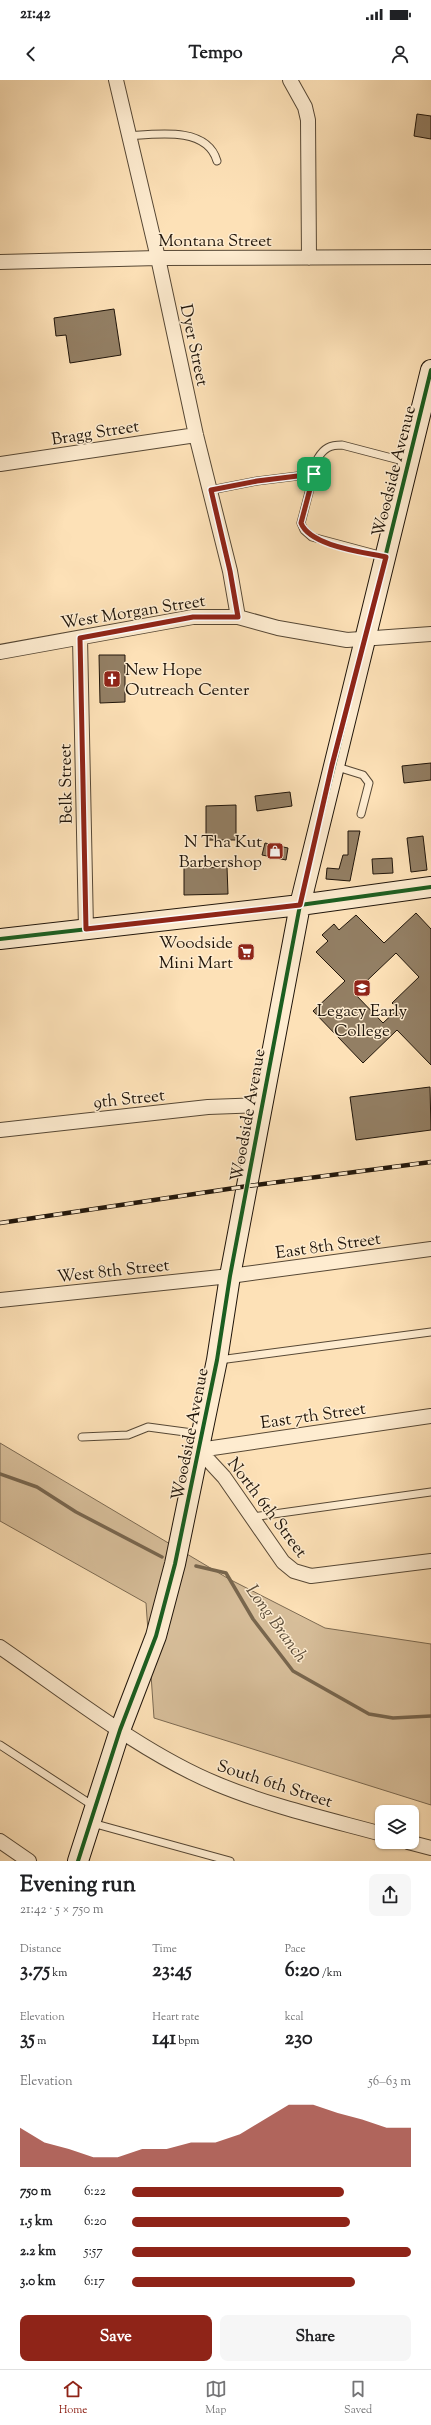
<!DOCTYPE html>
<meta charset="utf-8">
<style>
:root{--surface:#fff;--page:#f6f6f6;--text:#202124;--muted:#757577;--line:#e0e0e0;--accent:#8f2418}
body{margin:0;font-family:"Sorts Mill Goudy",serif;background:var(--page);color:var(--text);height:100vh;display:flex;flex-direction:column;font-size:15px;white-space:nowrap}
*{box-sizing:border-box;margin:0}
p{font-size:13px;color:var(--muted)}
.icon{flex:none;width:22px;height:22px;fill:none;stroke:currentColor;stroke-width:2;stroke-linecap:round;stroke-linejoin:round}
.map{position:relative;height:1781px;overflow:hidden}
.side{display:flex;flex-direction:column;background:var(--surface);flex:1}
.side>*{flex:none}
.controls{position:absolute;left:375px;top:1725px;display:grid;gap:8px}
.controls a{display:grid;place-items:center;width:44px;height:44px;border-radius:8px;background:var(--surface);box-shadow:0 1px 3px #0004;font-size:20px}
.pin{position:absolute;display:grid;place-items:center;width:34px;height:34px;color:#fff;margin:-17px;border-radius:8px;box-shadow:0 2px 6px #0006}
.round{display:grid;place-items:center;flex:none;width:42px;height:42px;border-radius:8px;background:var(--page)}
.overview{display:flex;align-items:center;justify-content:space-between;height:68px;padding:0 20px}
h1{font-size:22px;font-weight:800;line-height:30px}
.figures{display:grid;grid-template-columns:repeat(3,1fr);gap:6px;height:68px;padding:4px 20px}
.figures div{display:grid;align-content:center}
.figures b{font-size:20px;font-weight:800}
.figures small{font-size:11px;font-weight:400}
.figures p{font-size:11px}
.chart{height:112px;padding:8px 20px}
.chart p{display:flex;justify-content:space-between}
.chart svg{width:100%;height:72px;margin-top:4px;fill:var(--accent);opacity:.7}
.primary-button{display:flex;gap:8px;margin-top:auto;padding:8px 20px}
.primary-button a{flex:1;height:46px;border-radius:8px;background:var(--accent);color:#fff;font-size:16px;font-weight:800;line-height:46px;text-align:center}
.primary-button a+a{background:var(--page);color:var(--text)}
ul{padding:0 20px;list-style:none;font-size:13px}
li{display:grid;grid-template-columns:64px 48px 1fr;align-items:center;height:30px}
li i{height:10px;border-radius:5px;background:var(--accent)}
.status{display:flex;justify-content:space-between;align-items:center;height:28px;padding:0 20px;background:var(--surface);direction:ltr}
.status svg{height:11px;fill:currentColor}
header{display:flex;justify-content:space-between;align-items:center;height:52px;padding:0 20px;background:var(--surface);font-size:18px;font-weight:800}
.tab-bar{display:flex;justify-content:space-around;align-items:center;height:56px;border-top:1px solid var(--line);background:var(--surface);font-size:11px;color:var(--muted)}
.tab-bar a{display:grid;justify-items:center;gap:2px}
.tab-bar .on{color:var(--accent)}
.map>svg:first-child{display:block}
.green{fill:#d7be9a;stroke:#7c6a52}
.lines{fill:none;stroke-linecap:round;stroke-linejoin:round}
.stream{stroke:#78664e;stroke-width:3.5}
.building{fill:#937f64;stroke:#20150a;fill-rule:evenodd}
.lane-casing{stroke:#574835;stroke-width:9}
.street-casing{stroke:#574835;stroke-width:16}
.secondary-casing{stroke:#20150a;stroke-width:22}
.lane{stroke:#feecd0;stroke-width:7}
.street{stroke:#feecd0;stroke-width:14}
.secondary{stroke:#feecd0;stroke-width:20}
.rail-casing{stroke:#20150a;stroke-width:4.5}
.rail{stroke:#feecd0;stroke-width:3;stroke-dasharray:9;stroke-linecap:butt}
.cycleway-casing{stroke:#feecd0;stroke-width:6}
.cycleway{stroke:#1b5e20;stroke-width:4}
.route-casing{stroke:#fff;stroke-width:8}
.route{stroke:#8f2418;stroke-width:5}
.labels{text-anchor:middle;stroke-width:3;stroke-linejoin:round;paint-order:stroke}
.street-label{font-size:17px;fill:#20150a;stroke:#feecd0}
.poi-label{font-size:17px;fill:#20150a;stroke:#feecd0;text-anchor:end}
.water-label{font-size:18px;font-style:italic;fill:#5a4b38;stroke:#feecd0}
</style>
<div class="status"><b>21:42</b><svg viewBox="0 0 49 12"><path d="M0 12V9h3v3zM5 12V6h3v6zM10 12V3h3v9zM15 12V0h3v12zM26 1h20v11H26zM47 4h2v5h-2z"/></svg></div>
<header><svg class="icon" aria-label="back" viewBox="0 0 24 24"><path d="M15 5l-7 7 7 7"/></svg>Tempo<svg class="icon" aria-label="person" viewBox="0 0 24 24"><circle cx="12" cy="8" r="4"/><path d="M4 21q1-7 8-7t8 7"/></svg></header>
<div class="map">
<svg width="431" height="1781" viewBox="0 0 431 1781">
<rect width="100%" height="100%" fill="#fde1b7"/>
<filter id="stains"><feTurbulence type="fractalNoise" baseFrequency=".005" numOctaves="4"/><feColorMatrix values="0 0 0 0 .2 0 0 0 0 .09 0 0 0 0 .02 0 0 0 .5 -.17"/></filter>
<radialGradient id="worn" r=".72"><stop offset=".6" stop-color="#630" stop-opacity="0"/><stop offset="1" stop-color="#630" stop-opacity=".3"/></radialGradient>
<path class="green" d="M0,1363L229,1499L325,1548L431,1564V1725L154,1638L146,1523L0,1441Z"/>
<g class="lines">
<path class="stream" d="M0,1394L37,1407L76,1432L162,1477
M196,1486L226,1493L253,1539L293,1591L369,1634L393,1638L431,1636"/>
</g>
<path class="building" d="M417,34L431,36V59L414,56Z
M114,229L121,275L70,283L66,255L56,256L54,238Z
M99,575H125V622L100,623Z
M431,683V700L404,703L402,686Z
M290,712L292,726L257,731L255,716Z
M236,725V760H206V726Z
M348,751H360L350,801L326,799L327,788L339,789L343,775H348Z
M423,756L427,790L411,792L407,758Z
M265,763L288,768L286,780L262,775Z
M392,778L393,793L373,794L372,779Z
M203,786V788L227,787L228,814L184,815V787Z
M416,833L431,849V985L397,950L363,983L313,931L345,901L316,872L328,861L322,855L334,844L339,850L356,835L384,863ZM396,873L419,897L392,923L398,929L383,943L354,913Z
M430,1007L431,1050L356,1060L350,1017Z"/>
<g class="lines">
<defs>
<path id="lane" d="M129,56C156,54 207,46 217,81
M211,410L257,401L314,394
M383,476L312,457L304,450L301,443L318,378C324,368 330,365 342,365L407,382
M334,686L363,695L369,703L361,734
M219,1280L431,1252
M82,1357L128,1355L148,1347L200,1354
M252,1437L431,1412
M0,1665L95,1727
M92,1743L230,1781"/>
<path id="street" d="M116,0L158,178L196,355L230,491L238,537
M290,0L305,27L308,40L309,178
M0,182L158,178L431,177
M0,384L196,355
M80,558L86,849
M0,572L193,537H238L278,548L347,560L431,554
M0,1050L208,1027L262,1025
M0,1220L230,1196L431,1169
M199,1370L224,1397L283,1482L294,1491L311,1496L431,1481
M199,1370L431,1336
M0,1567C67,1613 142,1673 217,1704C270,1726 327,1739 382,1754
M0,1761L29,1781
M408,1762L431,1768"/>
<path id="secondary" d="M0,859L300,825L431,807
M78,1781L120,1650L156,1556L175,1484L217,1280L230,1196L300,825L431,290"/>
</defs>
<use href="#lane" class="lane-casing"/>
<use href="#street" class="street-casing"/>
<use href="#secondary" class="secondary-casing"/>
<use href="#lane" class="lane"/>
<use href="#street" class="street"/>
<use href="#secondary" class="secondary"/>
<defs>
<path id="rail" d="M0,1143L248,1106L431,1082"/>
</defs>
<use href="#rail" class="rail-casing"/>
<use href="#rail" class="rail"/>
<defs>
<path id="cycleway" d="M0,859L300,825L431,807
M78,1781L120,1650L156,1556L175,1484L217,1280L230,1196L300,825L431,290"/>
</defs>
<use href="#cycleway" class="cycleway-casing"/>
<use href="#cycleway" class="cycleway"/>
</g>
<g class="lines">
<defs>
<path id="route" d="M314,394L301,443C310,466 363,472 386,477L332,685L300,825L86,849L80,558L193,537H238L230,491L211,410L257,401Z"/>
</defs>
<use href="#route" class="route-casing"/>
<use href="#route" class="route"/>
</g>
<defs>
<symbol id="church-square" viewBox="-11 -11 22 22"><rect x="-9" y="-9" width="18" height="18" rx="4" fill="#8f2418" stroke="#feecd0"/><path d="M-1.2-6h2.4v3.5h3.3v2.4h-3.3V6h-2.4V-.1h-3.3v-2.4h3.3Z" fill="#fff"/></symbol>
<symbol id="shop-square" viewBox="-11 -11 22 22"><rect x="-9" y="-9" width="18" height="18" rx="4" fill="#8f2418" stroke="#feecd0"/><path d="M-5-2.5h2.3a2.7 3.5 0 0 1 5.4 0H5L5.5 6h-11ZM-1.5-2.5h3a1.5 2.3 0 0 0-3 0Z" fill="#fff"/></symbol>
<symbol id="supermarket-square" viewBox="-11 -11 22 22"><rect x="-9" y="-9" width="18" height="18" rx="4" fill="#8f2418" stroke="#feecd0"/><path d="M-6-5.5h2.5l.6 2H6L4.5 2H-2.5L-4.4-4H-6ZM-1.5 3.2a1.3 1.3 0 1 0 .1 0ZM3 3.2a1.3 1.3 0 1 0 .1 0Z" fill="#fff"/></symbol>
<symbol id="school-square" viewBox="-11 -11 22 22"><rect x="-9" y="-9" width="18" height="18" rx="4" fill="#8f2418" stroke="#feecd0"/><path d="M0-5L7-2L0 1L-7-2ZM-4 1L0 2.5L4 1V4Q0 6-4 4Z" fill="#fff"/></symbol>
</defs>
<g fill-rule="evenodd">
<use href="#church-square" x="102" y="589" width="20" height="20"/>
<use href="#shop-square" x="265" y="761" width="20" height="20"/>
<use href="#supermarket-square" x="236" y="862" width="20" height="20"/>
<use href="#school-square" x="352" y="898" width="20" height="20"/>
</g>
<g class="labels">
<g class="street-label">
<text x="215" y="166">Montana Street</text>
<text transform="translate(195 265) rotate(78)" y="6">Dyer Street</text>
<text transform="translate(95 352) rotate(-9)" y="6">Bragg Street</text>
<text transform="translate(393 391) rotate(-76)" y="6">Woodside Avenue</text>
<text transform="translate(133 531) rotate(-9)" y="6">West Morgan Street</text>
<text transform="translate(65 704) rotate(-91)" y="6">Belk Street</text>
<text transform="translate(129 1018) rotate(-6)" y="6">9th Street</text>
<text transform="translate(247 1035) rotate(-80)" y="6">Woodside Avenue</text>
<text transform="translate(328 1165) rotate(-8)" y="6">East 8th Street</text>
<text transform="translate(113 1190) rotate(-6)" y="6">West 8th Street</text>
<text transform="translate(313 1335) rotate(-8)" y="6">East 7th Street</text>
<text transform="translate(189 1354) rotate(-79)" y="6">Woodside Avenue</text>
<text transform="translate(268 1427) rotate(53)" y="6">North 6th Street</text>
<text transform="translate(275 1703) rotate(18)" y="6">South 6th Street</text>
</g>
<g class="poi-label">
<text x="125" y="595" text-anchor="start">New Hope<tspan x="125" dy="20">Outreach Center</tspan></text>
<text x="262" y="767">N Tha Kut<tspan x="262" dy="20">Barbershop</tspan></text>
<text x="233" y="868">Woodside<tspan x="233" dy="20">Mini Mart</tspan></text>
<text x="362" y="936" text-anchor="middle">Legacy Early<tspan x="362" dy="20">College</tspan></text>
</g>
<g class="water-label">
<text transform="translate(277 1543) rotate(54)" y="6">Long Branch</text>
</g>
</g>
<rect width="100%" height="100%" filter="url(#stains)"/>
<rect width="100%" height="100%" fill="url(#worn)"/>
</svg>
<div class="controls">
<a><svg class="icon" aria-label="layers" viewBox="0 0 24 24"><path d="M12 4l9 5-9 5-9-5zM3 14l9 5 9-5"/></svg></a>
</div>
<div class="pin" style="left:314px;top:394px;background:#1e9e55"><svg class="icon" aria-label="arrive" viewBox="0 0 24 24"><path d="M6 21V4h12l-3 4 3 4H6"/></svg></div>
</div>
<section class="side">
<div class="overview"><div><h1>Evening run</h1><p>21:42 · 5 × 750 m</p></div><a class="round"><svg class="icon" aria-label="share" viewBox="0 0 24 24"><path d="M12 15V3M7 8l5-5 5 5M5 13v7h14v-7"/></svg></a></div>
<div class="figures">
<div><p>Distance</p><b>3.75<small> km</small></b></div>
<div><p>Time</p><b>23:45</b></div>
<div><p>Pace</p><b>6:20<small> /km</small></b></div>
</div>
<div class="figures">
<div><p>Elevation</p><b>35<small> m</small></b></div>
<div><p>Heart rate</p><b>141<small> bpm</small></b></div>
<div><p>kcal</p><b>230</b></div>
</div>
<div class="chart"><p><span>Elevation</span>56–63 m</p>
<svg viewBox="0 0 160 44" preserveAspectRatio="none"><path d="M0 44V20L10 29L20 33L30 38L40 38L50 33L60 33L70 29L80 29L90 24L100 15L110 6L120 6L130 11L140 15L150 20L160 20V44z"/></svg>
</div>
<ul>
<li><b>750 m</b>6:22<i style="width:76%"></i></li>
<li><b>1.5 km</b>6:20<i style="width:78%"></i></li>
<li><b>2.2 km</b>5:57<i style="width:100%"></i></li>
<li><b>3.0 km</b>6:17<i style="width:80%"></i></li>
</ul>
<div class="primary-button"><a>Save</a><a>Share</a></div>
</section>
<nav class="tab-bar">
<a class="on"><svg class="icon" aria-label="home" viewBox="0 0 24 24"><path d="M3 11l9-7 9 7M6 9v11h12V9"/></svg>Home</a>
<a><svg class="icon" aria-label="map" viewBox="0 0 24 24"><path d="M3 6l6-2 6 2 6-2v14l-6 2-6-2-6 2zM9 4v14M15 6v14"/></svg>Map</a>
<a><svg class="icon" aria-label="saved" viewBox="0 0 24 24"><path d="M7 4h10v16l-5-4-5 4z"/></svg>Saved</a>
</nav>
